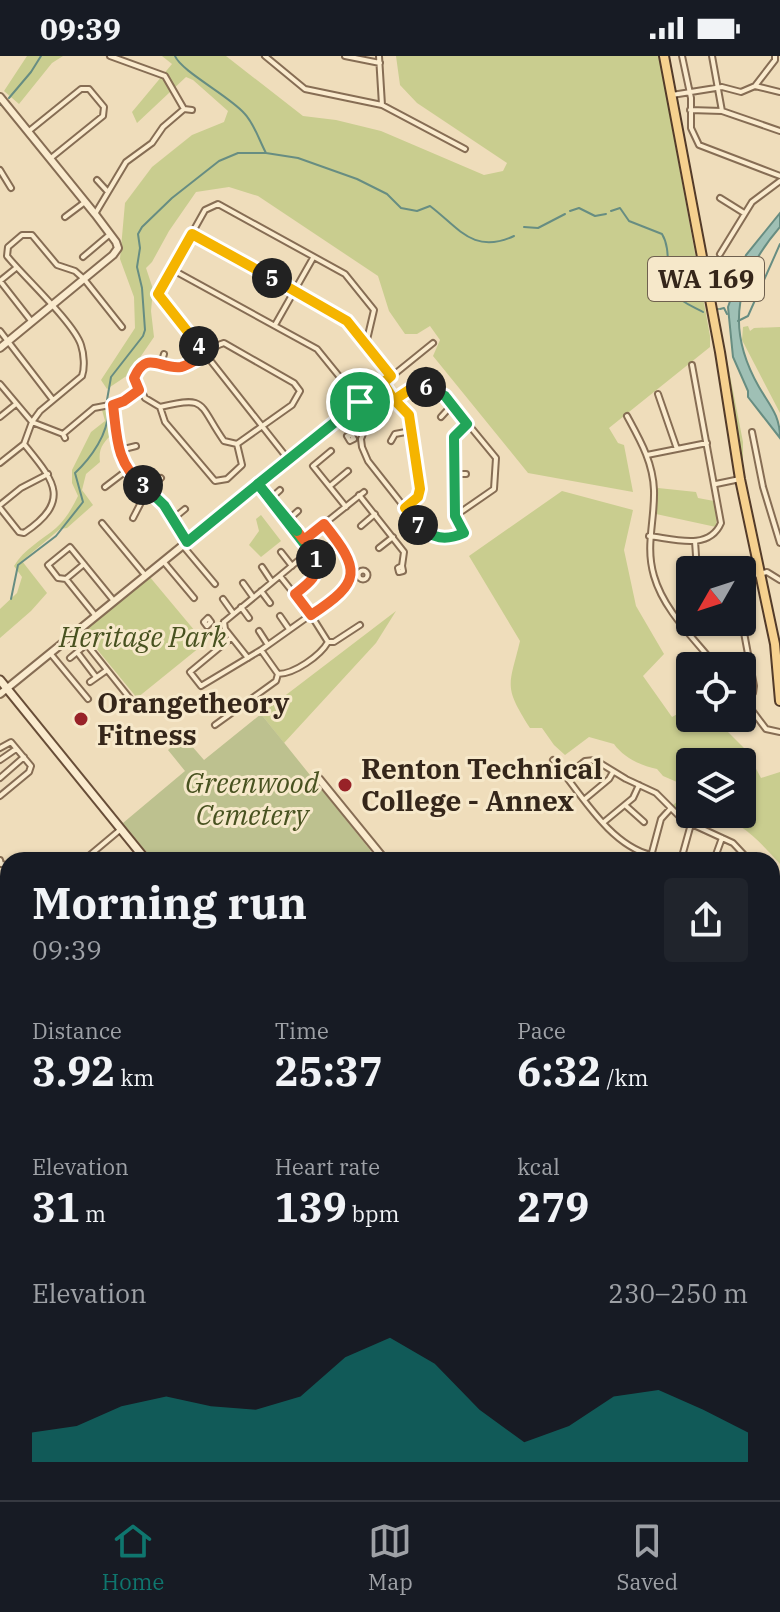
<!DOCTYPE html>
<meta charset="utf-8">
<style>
:root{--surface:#171b24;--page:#20242c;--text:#f1f3f6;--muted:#9ea1a6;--line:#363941;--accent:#0f766e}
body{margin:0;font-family:"IBM Plex Serif",serif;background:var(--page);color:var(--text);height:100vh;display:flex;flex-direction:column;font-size:30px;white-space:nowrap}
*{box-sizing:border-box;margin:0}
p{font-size:26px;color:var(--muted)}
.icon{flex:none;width:44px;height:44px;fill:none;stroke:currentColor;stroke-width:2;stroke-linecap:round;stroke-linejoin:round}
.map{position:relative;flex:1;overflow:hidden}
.sheet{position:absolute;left:0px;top:796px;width:780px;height:648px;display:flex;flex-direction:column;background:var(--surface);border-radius:24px 24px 0 0;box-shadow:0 2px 6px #0004}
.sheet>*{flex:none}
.needle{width:52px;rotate:231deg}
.controls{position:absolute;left:676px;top:500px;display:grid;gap:16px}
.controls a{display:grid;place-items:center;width:80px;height:80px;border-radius:8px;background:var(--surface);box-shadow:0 2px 6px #0004;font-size:40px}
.pin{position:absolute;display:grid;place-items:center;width:68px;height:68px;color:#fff;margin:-34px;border:4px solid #fff;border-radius:50%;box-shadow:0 2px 8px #0007}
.km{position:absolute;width:40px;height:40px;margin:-20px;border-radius:50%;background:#222;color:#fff;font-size:22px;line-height:40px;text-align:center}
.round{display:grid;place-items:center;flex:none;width:84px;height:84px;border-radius:8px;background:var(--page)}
.summary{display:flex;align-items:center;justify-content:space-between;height:136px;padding:0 32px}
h1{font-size:44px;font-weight:700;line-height:60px}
.metrics{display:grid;grid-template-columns:repeat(3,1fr);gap:12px;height:136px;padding:8px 32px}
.metrics div{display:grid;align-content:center}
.metrics b{font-size:40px;font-weight:700}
.metrics small{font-size:22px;font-weight:400}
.metrics p{font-size:22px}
.chart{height:224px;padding:16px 32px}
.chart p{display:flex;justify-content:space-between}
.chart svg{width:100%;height:144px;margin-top:8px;fill:var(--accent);opacity:.7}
.status{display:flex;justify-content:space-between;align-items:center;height:56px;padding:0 40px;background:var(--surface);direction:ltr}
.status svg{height:22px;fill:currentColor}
.tabs{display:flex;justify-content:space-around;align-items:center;height:112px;border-top:2px solid var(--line);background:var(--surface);font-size:22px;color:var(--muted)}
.tabs a{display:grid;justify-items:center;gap:4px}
.tabs .on{color:var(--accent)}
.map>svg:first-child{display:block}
.green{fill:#c9cd8f}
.cemetery{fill:#bdc18f}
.water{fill:#9fc0b5;stroke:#678d82;stroke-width:2}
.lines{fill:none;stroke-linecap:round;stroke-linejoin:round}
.stream{stroke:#678d82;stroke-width:2}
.minor-casing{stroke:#866d54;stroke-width:8}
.tertiary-casing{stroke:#866d54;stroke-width:10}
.secondary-casing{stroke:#684e38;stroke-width:11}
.primary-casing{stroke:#533b29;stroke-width:12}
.motorway-casing{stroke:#533b29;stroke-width:14}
.minor{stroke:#faebce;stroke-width:4}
.tertiary{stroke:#faebce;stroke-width:6}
.secondary{stroke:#faebce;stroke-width:7}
.primary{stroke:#f6d18f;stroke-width:8}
.motorway{stroke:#e49745;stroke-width:10}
.rail-casing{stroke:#35261a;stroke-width:5}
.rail{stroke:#f6e8ca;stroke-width:2;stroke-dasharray:6;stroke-linecap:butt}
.split-1-casing{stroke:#fff;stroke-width:16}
.split-2-casing{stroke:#fff;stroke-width:16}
.split-3-casing{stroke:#fff;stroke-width:16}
.split-4-casing{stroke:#fff;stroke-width:16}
.split-5-casing{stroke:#fff;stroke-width:16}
.split-6-casing{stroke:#fff;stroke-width:16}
.split-7-casing{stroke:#fff;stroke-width:16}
.split-8-casing{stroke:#fff;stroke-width:16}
.split-1{stroke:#22a559;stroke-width:10}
.split-2{stroke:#f0652b;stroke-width:10}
.split-3{stroke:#22a559;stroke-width:10}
.split-4{stroke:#f0652b;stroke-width:10}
.split-5{stroke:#f5b400;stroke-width:10}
.split-6{stroke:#f5b400;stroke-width:10}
.split-7{stroke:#22a559;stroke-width:10}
.split-8{stroke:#f5b400;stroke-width:10}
.poi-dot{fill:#982228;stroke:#f6e8ca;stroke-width:3}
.labels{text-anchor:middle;stroke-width:6;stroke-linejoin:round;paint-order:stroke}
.shield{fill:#f6e8ca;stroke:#6f604f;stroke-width:2}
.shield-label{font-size:26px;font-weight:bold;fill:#35261a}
.park-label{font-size:28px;font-style:italic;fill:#485220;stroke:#f6e8ca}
.poi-label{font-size:28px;font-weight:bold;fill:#35261a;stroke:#f6e8ca;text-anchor:start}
</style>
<div class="status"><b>09:39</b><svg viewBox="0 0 49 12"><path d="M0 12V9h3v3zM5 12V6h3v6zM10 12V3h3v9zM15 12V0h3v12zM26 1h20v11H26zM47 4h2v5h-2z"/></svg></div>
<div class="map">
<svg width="780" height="1444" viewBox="0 0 780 1444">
<rect width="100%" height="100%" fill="#efddbb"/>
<path class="green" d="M27,0H63L52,7L19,48L4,35Z
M162,0H226L303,60L336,64L381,75L484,119L503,115L507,107L417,47L400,29L396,0H659L710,280V291L609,372L618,387L624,389L633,436L528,417L433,300L440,284L430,270L417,278H405L389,255L378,220L258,140L229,131L196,136L169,175L152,206L146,212L153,233L151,255L154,281L128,319L107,333L101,324L135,272L134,241L120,203L125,147L152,111L192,79L224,66L228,55L193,24L186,21L137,67L132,56L172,8Z
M682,73L743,386V407H741Z
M748,270L750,275L754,272L780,271V357L742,284L743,271Z
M110,353L113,377C104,386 98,392 100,406L86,418L82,434L93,449L67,472L60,473L22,505L47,537L31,555L0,582V553L17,537L22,521L14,510C24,493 42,484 56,472C66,463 72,452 78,440L72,427V414L91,376L105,365L102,354Z
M658,432L696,436L698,442L714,445L717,458L716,471L656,458Z
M562,435L633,454L624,494L636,550L664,598L643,620L672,661L690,651V662H714L746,694L761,722L780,716V808C760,786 741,764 711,758H742V706H690V748L685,744L675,753L673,749L684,740L677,726L663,720L657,713C641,710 623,701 614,688L589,681L565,699L554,689L542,672H530C503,629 509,631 520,585L469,500Z
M261,459L281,485L261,501L249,489L259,475L256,463Z
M149,520L205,587L137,642L82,575Z
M396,555L376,587L284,687L261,658Z"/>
<path class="cemetery" d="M261,658L371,795L360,804H153L123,767L185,715L168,694L184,681L204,704Z"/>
<path class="water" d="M780,157V171C737,221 724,270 759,331C770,350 780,359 780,382L748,341V335L733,301L728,251L746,199Z"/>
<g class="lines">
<path class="stream" d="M175,0C181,15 229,40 244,57C254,67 259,84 266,97L298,102L357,123L387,138L401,152L417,155L430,150C458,171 473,199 514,180
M9,42L31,16L41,0
M0,49H1
M570,155L579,152L595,160L606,158
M611,155L620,152L629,165L662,178C673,196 663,221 674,237C680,246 694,251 703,256
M524,171L538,172L565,158
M720,253L724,252L727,258
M717,254L718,253
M738,265L748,260L780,188
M107,344L111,321L143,280L145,274L142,232L137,211L140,192L138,178L142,171L172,142L219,105L238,97H266
M11,543L18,509L56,480L83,446L75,417C91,402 109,377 108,354"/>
<defs>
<path id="minor" d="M110,0L165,20L184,53
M265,0L305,33L382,49L465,93
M345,0L380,7
M379,0L382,49
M682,0L691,42V72L699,89L780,120
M712,0L722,55
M755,30L775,4V0
M672,39L722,31L741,36L755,30L780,36
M690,54L722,55L780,75
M29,75L81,33H89L104,51L103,60L51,102
M0,114L11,132
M97,124L108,136
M720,142L744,157
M95,158L126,106L152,87L163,71L184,53L192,54
M65,161L85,146
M192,178L342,261L391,320
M720,198L752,146L780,125
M83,201L109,179
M16,212L0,225L32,266
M173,214L317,293L360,346
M275,269L313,202
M0,275L53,344
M224,287L294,327L300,335L292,349L237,388L224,385C198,348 208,339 160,351L145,342L134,322L140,312L150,306C161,306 171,313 183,311C199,307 208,291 224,287Z
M161,308L164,298
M426,315L430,319L426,322L423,318Z
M0,328L32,366L63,378L65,382
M380,329L394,344L383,327
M425,331L445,340L496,402L494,433L455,460L464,477L454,481H435L420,471L368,405L362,391L361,383L368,365L406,334Z
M658,338L677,393
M394,344L407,356L410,363L420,433L418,441L405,452
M113,349L121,403L126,415L164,449L187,486L433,287
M160,351L165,366L215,425L227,423L242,409L237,388
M627,360C640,384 653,406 654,434C655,464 645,490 654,520C664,555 694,582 716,610
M0,361L16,348
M441,361L452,349
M752,376L763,431L780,487
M63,378L94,352L120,347L139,334
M351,378L354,383L350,385L347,380Z
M391,385L395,378L411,375
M120,394L136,390
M331,395L313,410L346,451
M647,399L707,387
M288,403L158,238L205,154L218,148L345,218L374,254L366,288
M0,407L24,388L32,366L40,355L82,320C85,312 84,298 81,289C74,267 24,221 7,200L8,191L22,179H32L57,209L75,215L84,223L122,271
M454,418H466
M258,428L316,501C321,519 308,528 295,538
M716,428L740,423
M330,430L348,415
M105,431L126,415
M359,439L404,496L402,510L398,512L399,516L403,515L402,510
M270,443L280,434
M0,449L21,432L48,418
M0,452L19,476L24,477C73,444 53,424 24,388
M455,460L454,381L467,368
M133,462L148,433L161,422
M173,463L185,453
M288,464L298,455
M102,467L145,519
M361,470L375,458
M649,480C674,483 709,495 721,467L692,309
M304,484L364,436
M695,485L697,514
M183,490L215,528
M379,492L393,481
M281,496L292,510
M163,505L194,542
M262,511L272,526
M358.5 519a4.5 4.5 0 1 1 9 0a4.5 4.5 0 1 1-9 0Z
M280,520L311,559L328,586
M742,522L767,516L780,524
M66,523L84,508
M243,527L253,541
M261,535L270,547
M223,543L233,557
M241,551L249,562
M95,559L66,523L58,522L48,509L70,491L114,545
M280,560L289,573
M208,562L211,566L207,570L204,566Z
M224,566L311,494
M224,566L225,573L248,602
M742,566L754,630L753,637L745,645
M76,575L136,650
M259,575L268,589
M231,582L190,616L201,630L261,594L344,535L351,517L350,506L346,496L324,468
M261,594L278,618
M77,596L96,621
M50,597L88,643
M70,602L87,588
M90,626L107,614
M742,641L766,673L780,676
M215,669L276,625L278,618C294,618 320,600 328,586H334L360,569
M0,692L11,686L31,710L29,716L0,740
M0,704L16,693
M553,704C580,736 609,789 651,799
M566,720L585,705L595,704L626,723L656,737L683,764L733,787L749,804
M0,722L24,701
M585,743L609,723L613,716
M625,749L644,766
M604,766L633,742L639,729
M0,804L1,808L8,809
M84,804L121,773
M650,804L661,763L671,752
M681,804L691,768
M714,804L722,782
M0,852L8,846
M0,873L8,866
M772,897L780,910
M0,912L8,922
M772,948L780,939
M0,969L8,979
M772,977L780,984
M0,983V987
M772,1024L780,1029
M0,1025L8,1035
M772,1134L780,1127
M0,1148L8,1157
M772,1163L780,1156
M0,1193L8,1195
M772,1208L780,1202
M0,1223L8,1215
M772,1239L778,1249
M772,1258L780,1247
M0,1272L8,1265
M0,1312L8,1316
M0,1402L8,1394
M27,1436L30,1444
M101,1436L105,1444
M242,1436L244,1444
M279,1436L282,1444
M312,1436L318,1444
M53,1444L59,1436
M222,1444L236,1436
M303,1444L308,1436
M341,1444L351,1436
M401,1444L407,1436"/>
<path id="tertiary" d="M0,41L95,158L116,186L118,192L113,199L0,292
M0,638L187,486
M319,723L385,804
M0,1114L8,1107
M161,1444L171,1436
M612,1444L627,1438
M698,1444L727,1436"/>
<path id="secondary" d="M0,624L146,804
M772,1378L780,1376
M772,1386L780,1383
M772,1425L780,1435
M535,1436L550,1444
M555,1436L593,1442L628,1436
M429,1444L435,1436
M626,1444L640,1436
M761,1444L763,1436"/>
<path id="primary" d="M664,0L720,296L740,423L775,588L780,645
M0,1437L7,1444"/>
<path id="motorway" d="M772,1345L780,1343
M772,1358H780
M470,1444L483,1436
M487,1444L505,1436
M503,1444L526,1436"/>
</defs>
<use href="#minor" class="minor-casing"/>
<use href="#tertiary" class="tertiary-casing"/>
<use href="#secondary" class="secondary-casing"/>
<use href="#primary" class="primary-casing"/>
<use href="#motorway" class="motorway-casing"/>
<use href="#minor" class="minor"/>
<use href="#tertiary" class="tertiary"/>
<use href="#secondary" class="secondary"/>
<use href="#primary" class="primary"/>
<use href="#motorway" class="motorway"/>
<defs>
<path id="rail" d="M772,1413L780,1411
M666,1444L694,1436"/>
</defs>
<use href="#rail" class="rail-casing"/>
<use href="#rail" class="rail"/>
</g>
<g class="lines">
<defs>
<path id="split-1" d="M316,503L258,428L360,346"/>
<path id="split-2" d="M297,475L304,484L324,468C361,514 362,526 311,559L295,538C308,528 320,520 316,503"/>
<path id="split-3" d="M143,429L164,449L187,486L258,428L297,475"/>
<path id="split-4" d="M143,429C116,408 117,381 113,349L124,345L139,334L134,322C146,293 161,314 181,311C190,309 197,303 205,298L199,290"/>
<path id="split-5" d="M199,290L158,238L192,178L272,222"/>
<path id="split-6" d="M272,222L347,265L391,320L383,327L394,344L412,332L426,331"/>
<path id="split-7" d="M418,469C432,483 446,485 464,477L455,460L454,381L467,368L445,340L426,331"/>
<path id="split-8" d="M360,346L380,329L409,359L420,433L418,441L405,452L418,469"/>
</defs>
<use href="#split-1" class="split-1-casing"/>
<use href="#split-2" class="split-2-casing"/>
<use href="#split-3" class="split-3-casing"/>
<use href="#split-4" class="split-4-casing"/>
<use href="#split-5" class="split-5-casing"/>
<use href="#split-6" class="split-6-casing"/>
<use href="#split-7" class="split-7-casing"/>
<use href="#split-8" class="split-8-casing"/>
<use href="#split-1" class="split-1"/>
<use href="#split-2" class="split-2"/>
<use href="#split-3" class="split-3"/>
<use href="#split-4" class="split-4"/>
<use href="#split-5" class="split-5"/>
<use href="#split-6" class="split-6"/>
<use href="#split-7" class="split-7"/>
<use href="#split-8" class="split-8"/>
</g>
<g class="poi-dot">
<circle cx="81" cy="663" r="8"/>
<circle cx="345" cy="729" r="8"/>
</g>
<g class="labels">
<rect class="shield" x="648" y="201" width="116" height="44" rx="6"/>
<g class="shield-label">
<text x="706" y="232">WA 169</text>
</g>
<g class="park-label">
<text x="143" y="591">Heritage Park</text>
<text x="252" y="737">Greenwood<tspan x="252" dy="32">Cemetery</tspan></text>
</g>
<g class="poi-label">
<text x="97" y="657">Orangetheory<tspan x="97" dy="32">Fitness</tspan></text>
<text x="361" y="723">Renton Technical<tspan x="361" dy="32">College - Annex</tspan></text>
</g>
</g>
</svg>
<div class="controls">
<a><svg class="needle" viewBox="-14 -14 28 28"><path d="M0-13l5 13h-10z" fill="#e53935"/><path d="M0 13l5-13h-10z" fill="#9ea1a6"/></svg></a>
<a><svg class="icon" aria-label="locate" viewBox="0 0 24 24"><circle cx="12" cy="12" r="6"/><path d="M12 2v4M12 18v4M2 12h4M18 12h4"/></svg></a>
<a><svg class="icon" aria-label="layers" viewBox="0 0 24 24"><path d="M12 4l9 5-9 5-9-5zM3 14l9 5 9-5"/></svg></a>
</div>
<div class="pin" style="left:360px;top:346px;background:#1e9e55"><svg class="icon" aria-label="arrive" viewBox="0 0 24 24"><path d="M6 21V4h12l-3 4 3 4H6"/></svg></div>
<b class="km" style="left:316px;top:503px">1</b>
<b class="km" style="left:143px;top:429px">3</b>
<b class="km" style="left:199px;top:290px">4</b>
<b class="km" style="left:272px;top:222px">5</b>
<b class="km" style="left:426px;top:331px">6</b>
<b class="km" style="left:418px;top:469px">7</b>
<section class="sheet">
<div class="summary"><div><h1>Morning run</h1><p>09:39</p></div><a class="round"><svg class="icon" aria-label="share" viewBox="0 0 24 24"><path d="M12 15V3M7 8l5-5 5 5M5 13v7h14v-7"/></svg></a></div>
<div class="metrics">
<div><p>Distance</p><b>3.92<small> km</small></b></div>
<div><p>Time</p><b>25:37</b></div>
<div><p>Pace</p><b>6:32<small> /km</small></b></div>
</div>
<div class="metrics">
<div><p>Elevation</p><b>31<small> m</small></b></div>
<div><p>Heart rate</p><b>139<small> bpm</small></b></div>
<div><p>kcal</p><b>279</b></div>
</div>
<div class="chart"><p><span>Elevation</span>230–250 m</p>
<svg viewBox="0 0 160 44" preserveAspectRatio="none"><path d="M0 44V35L10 33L20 27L30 24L40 27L50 28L60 24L70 12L80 6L90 14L100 28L110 38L120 33L130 24L140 22L150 28L160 35V44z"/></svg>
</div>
</section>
</div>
<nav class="tabs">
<a class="on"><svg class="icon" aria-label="home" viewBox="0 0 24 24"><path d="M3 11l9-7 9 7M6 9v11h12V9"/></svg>Home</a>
<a><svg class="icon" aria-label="map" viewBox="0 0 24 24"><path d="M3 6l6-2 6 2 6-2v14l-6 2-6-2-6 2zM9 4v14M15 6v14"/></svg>Map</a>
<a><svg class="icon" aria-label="saved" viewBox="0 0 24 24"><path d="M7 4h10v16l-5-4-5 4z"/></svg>Saved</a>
</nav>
